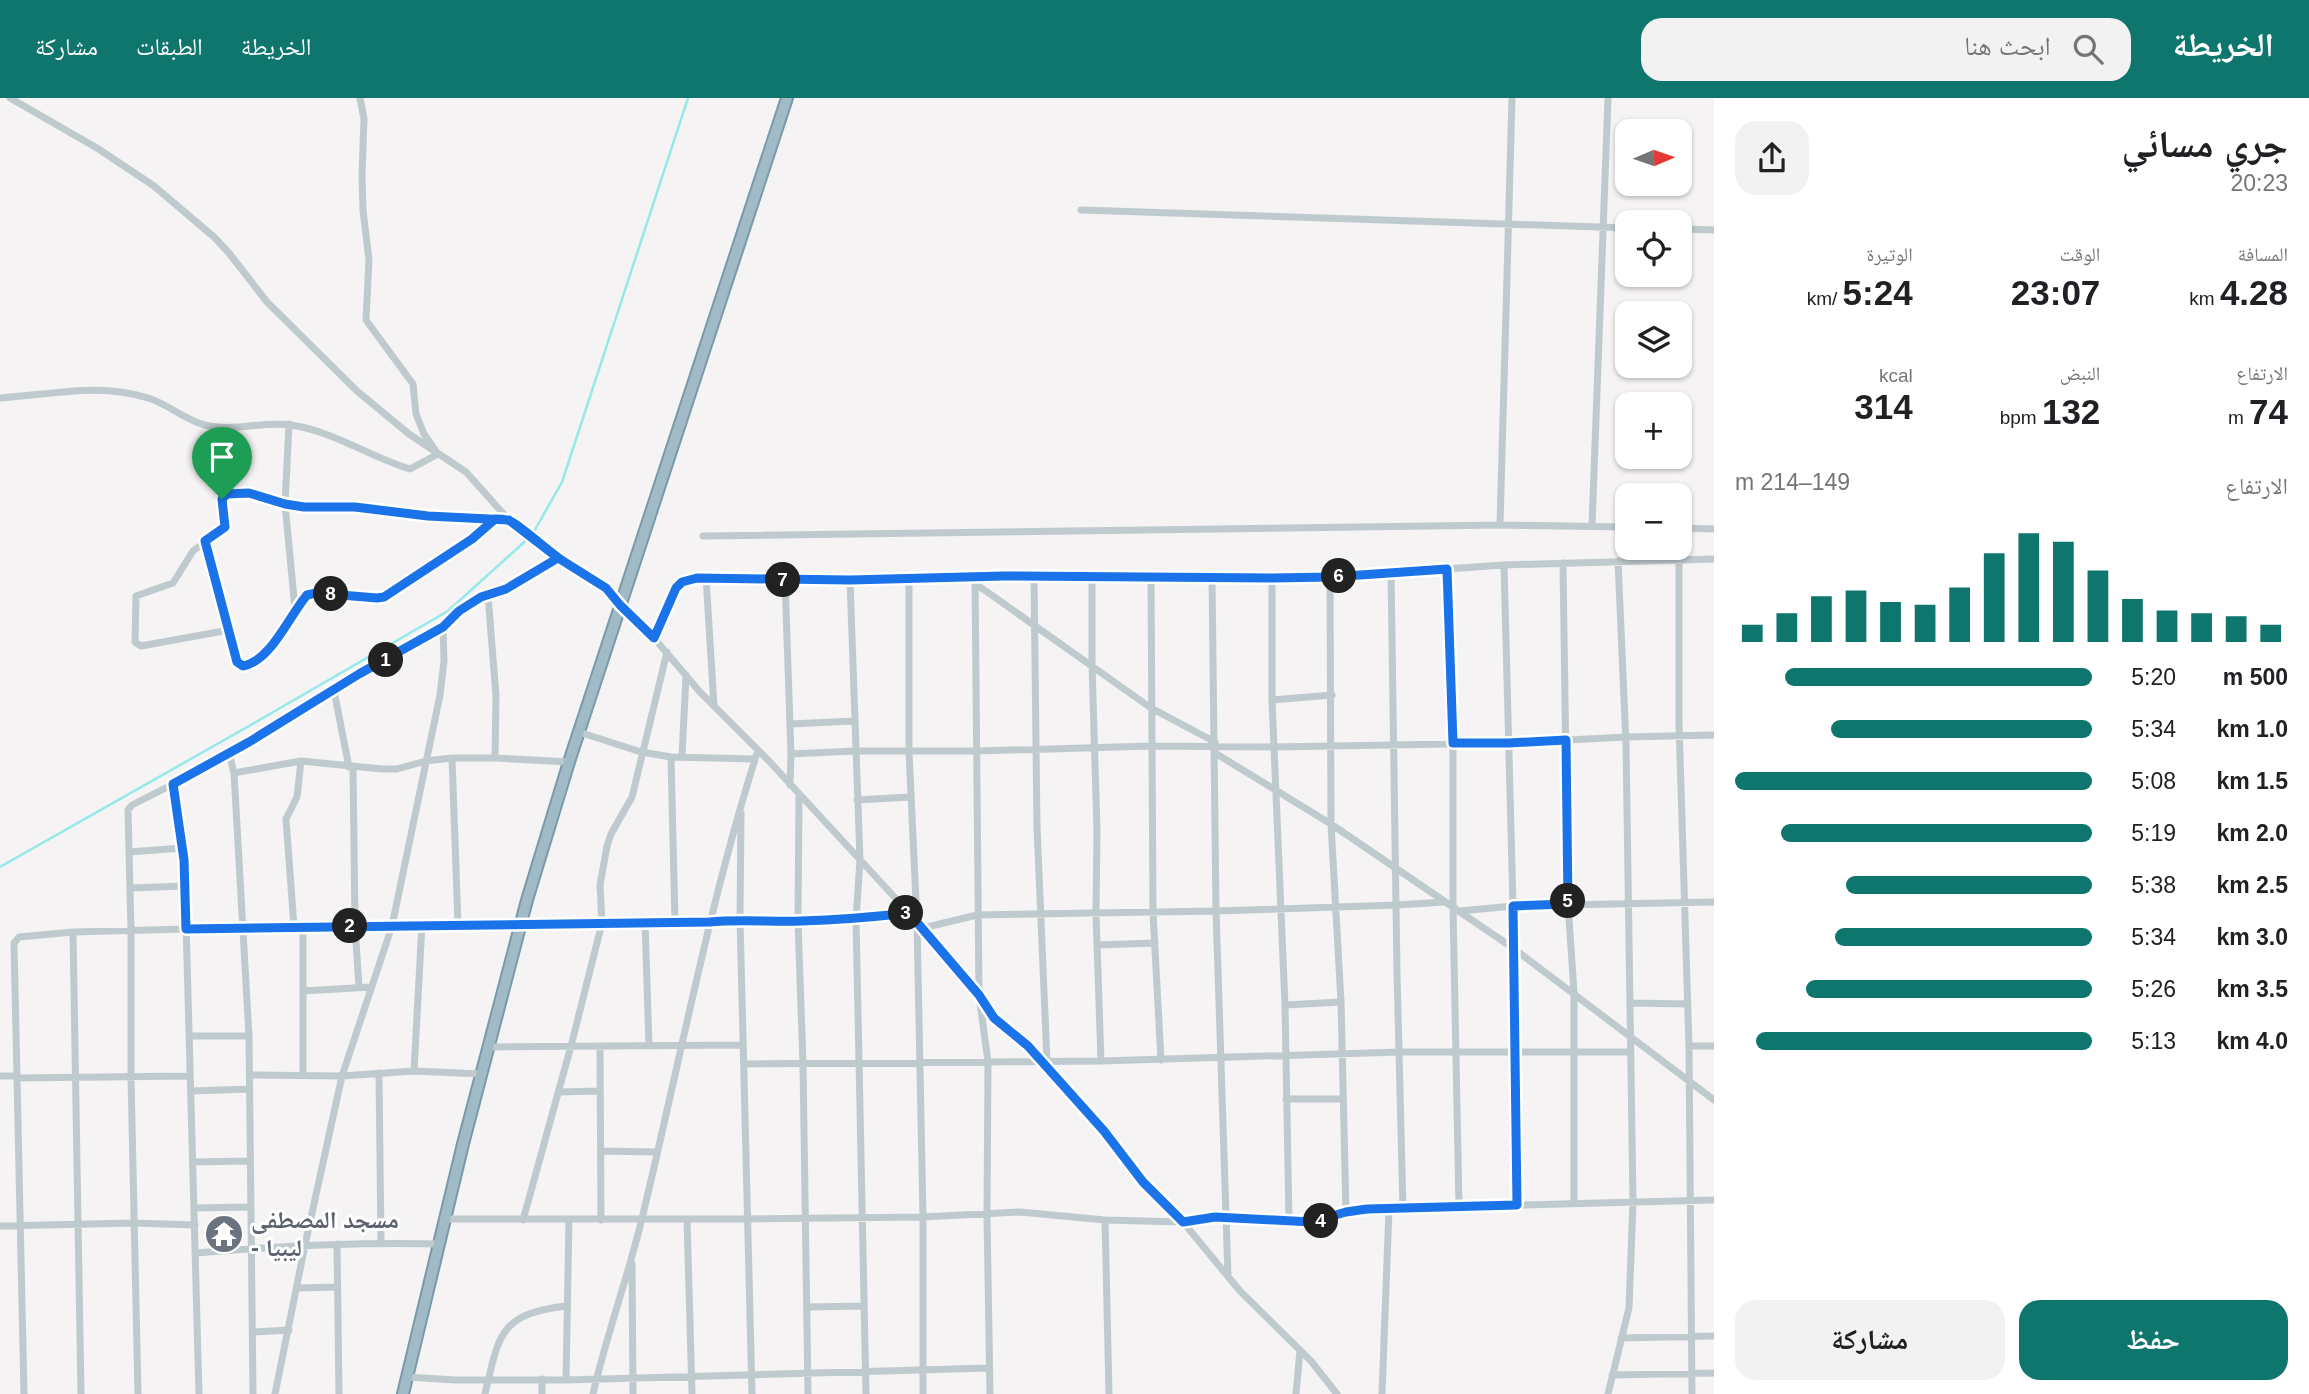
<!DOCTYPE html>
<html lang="ar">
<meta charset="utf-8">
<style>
:root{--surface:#fff;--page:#f2f2f2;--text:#202124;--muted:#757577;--accent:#0f766e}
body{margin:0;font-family:Arial,"Noto Naskh Arabic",sans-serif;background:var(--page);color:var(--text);direction:rtl;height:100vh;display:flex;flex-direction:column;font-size:26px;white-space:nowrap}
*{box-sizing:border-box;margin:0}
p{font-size:23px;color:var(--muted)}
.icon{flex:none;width:38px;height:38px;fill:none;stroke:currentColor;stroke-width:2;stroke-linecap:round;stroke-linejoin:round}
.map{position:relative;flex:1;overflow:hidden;direction:ltr}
.sheet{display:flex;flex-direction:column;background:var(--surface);width:595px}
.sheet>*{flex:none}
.needle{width:46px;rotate:88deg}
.controls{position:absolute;left:1615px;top:21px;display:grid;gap:14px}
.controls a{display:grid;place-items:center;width:77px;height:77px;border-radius:14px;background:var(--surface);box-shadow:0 2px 5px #0004;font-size:35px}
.pin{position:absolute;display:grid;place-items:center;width:60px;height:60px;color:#fff;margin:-72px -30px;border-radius:50% 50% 50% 0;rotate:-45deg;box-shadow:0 0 7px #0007}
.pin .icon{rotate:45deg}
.km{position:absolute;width:35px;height:35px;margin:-18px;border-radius:50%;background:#222;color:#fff;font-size:19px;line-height:35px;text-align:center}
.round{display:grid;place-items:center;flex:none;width:74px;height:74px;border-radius:21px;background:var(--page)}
.head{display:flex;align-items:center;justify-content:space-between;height:119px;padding:0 21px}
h1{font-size:38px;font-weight:700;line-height:52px}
.metrics{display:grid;grid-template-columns:repeat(3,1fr);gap:10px;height:119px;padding:7px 21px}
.metrics div{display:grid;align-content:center}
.metrics b{font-size:35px;font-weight:700}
.metrics small{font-size:19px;font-weight:400}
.metrics p{font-size:19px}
.chart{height:196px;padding:14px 21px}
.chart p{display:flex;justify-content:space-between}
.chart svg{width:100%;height:126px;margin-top:7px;stroke:var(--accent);stroke-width:6}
.action{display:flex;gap:14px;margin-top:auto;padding:14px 21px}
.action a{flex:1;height:80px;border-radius:21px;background:var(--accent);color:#fff;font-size:28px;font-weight:700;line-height:80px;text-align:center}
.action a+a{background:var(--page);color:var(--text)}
ul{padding:0 21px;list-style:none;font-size:23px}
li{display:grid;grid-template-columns:112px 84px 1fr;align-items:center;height:52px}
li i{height:18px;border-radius:9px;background:var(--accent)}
header{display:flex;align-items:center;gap:42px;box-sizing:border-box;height:98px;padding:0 35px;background:var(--accent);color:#fff}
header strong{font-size:33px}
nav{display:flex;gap:38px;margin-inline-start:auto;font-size:24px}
.search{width:490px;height:63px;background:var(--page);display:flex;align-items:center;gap:18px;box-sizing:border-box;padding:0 24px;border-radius:21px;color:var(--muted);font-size:26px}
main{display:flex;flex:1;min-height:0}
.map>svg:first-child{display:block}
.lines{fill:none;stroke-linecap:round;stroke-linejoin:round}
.stream{stroke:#94e9e9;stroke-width:2.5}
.trunk-casing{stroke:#789aaa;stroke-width:14}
.minor{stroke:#bfcace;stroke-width:7}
.trunk{stroke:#a0bbc6;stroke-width:10}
.route-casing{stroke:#fff;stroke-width:14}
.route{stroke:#1a73e8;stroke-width:9}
.labels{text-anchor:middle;stroke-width:6;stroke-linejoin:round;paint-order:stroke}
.worship-label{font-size:24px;font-weight:bold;fill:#5b616d;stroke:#fff;text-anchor:start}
</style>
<header>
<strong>الخريطة</strong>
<div class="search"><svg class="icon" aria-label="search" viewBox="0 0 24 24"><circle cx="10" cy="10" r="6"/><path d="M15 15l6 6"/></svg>ابحث هنا</div>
<nav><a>الخريطة</a><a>الطبقات</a><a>مشاركة</a></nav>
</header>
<main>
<section class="sheet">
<div class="head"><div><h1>جري مسائي</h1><p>20:23</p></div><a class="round"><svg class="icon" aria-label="share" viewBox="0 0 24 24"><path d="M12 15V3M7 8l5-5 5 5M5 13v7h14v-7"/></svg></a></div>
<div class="metrics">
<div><p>المسافة</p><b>4.28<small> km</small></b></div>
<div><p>الوقت</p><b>23:07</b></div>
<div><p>الوتيرة</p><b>5:24<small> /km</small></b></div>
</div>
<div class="metrics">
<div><p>الارتفاع</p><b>74<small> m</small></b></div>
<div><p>النبض</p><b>132<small> bpm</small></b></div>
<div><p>kcal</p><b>314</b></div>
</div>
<div class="chart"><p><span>الارتفاع</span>149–214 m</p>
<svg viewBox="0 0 160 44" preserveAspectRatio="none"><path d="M5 44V38M15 44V34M25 44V28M35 44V26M45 44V30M55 44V31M65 44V25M75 44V13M85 44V6M95 44V9M105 44V19M115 44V29M125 44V33M135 44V34M145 44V35M155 44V38"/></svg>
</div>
<ul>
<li><b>500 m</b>5:20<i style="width:86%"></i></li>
<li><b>1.0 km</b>5:34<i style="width:73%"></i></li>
<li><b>1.5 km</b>5:08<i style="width:100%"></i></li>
<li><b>2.0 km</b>5:19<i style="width:87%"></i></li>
<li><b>2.5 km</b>5:38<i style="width:69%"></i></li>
<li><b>3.0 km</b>5:34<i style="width:72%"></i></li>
<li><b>3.5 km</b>5:26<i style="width:80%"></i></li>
<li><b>4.0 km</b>5:13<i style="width:94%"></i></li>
</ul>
<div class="action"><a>حفظ</a><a>مشاركة</a></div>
</section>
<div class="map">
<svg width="1714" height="1296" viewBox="0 0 1714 1296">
<rect width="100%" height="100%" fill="#f5f3f3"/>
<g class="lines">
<path class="stream" d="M0,769L249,628L448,513L532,437L562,384L688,0"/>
<defs>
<path id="trunk" d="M403,1296L463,1046L527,802L569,664L787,0"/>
</defs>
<use href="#trunk" class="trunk-casing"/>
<path class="minor" d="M10,0L97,50L154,88L214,139L229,155L267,204L357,293L409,336L466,374L509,422L541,448L606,490L620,507L654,540L700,594L768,662L923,830L979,897L994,920L1028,948L1104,1033L1143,1084L1183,1124L1240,1193L1311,1263L1337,1296
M1081,112L1628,130
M1680,131L1714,132
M0,300C50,297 99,284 148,300C168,306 185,322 205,327C231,334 264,323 291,327C333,333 370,359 410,371L438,356L424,336L416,316L413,286L366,222L369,162L363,112L362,78L364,21L360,0
M289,326L285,406L295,511
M1500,427L1512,0
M1592,428L1608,0
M1680,430L1714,431
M703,438L1500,427L1628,429
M205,443L237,564L243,568C271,562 289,518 307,497L316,494L384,499L472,441L495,421
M1679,463V626L1689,948L1692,1296
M1563,465L1568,806L1574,894V1106
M1504,467L1513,808L1517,1107
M1447,471L1453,645V809L1459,1109
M1391,474L1397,875L1403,1111
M1034,478L1037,729L1047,963
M1092,478V567L1097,732L1096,816L1101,963
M1151,478L1153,815L1161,962
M706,479L714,608
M975,479L979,897L988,964L987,1117L990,1296
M1212,479L1216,813L1228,1178
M1330,479L1331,726L1341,904L1346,1114
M1272,480V602L1285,907L1289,1123
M909,481V654L917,824L923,1119V1296
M785,482L791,656L790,687
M850,482L860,762L856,821L866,1296
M976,486L1151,610L1215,644
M488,497L496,598L495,660
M229,532L141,548L135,544L136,498L173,485L193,453L225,429L222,401L225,397L249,395L285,406L304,409H355L445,419L509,422
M654,540L676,490L682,484L697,480L850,482L1003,478L1330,479L1504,467L1714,461
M334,593L349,669
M1272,602L1332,597
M790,626L854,623
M579,634L641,654L671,659L755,661
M229,655L234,675L249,938L253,1296
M1215,655L1331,726L1513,850L1714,1002
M791,656L855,653H977L1151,648L1274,649L1509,645L1626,639L1714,637
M671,659L675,824
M682,659L686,577
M452,660L458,826
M353,669L355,828L359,889
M234,675L301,663L382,671H397L426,663L452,660H495L569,664
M173,686L185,788L199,1296
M799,698L798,823L803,966L808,1296
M857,702L911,699
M741,715L740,821L752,1296
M129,754L182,750
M130,790L185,788
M1460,813L1513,808L1714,804
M645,824L649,948
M294,829L286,721L297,699L301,663
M923,830L977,817L1216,813L1397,807L1445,804
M73,834L81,1296
M1097,847L1155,845
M303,893L371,889
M1631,905L1688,906
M1285,907L1341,904
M190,938H249
M600,948L601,1122
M1689,948H1714
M487,949L743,947
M744,966L1101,963L1400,954H1631
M414,973L422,826
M379,975L381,1145
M250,977L342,978L414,973L481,976
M303,977V829
M0,978H17
M190,978L17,980L14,845L19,839L73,834L186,831L709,824C740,821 770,824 801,823C837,822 873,819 909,815
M17,980L24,1296
M191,993L250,991
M559,994L600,993
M1286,1001H1342
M601,1053L657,1054
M193,1064L249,1063
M194,1110L250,1109
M445,1121H747L923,1119L1020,1114L1105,1122L1183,1124L1215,1119L1311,1124L1346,1114L1379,1111L1714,1102
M687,1121L692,1296
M523,1122L571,948L602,825L600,787L607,748L611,736L632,699L667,554
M1105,1122L1109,1296
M0,1128L134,1125L195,1127
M337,1146L339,1296
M196,1155C277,1148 357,1144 439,1146
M632,1166L633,1296
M297,1190L337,1189
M807,1209L864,1208
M253,1234L289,1232
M1621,1240L1714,1238
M1612,1277L1714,1275
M407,1279L455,1282H566L989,1270
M542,1281V1296
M566,1282L569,1122
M138,1296L131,980V833L128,712L132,707L197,674L359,576L443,529L459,513L481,499L506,491L558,460
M275,1296L305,1147L342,978L392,828L440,597L444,563L443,529
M485,1296C499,1237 499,1216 566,1208
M593,1296C607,1234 630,1174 644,1112C681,958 710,802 758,652
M1296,1296L1300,1252
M1382,1296L1389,1111
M1608,1296L1629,1210L1633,1104L1626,646L1618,463"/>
<use href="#trunk" class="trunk"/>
</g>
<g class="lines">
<defs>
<path id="route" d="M222,401L227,396L249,395L285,406L304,409H355L428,418L509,422L558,460L506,491L481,499L459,513L443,529L359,576L249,644L173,686L184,762L186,831L709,824C740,821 770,824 801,823C837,822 873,819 909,815L979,897L994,920L1028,948L1104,1033L1143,1084L1183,1124L1215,1119L1311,1124L1346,1114L1367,1111L1517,1107L1513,808L1568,806L1566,642L1509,645H1453L1447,471L1331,479L1272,480L1003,478L850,482L697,480L682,484L676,490L654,540L620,507L606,490L563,463C550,455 517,424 507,422C503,421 499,421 495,421L472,441L384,499L377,500L316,495L307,497C289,518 271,563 243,568L237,564L205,443L225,429L222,401"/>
</defs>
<use href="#route" class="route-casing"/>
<use href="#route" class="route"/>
</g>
<defs>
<symbol id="temple-disc" viewBox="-11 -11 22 22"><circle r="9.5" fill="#6b7280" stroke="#fff"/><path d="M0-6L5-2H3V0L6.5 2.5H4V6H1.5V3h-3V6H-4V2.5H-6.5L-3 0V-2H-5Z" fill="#fff"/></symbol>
</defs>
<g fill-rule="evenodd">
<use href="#temple-disc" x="202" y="1114" width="44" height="44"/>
</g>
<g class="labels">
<g class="worship-label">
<text x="251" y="1130">مسجد المصطفى<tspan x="251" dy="28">- ليبيا</tspan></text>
</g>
</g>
</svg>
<div class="controls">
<a><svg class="needle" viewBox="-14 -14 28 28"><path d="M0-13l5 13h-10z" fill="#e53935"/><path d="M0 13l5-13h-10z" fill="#757577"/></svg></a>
<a><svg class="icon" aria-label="locate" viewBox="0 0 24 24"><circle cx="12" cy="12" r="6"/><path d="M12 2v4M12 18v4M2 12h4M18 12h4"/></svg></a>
<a><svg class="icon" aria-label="layers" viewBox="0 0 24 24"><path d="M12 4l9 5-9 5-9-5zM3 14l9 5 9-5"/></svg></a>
<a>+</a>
<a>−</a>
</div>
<div class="pin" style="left:222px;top:401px;background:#1e9e55"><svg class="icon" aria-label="arrive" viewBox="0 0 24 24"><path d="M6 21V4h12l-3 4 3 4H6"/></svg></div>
<b class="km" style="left:386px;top:562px">1</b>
<b class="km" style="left:350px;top:828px">2</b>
<b class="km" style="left:906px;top:815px">3</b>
<b class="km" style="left:1321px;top:1123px">4</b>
<b class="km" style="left:1568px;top:803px">5</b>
<b class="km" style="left:1339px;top:478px">6</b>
<b class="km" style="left:783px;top:482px">7</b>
<b class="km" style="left:331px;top:496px">8</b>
</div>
</main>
